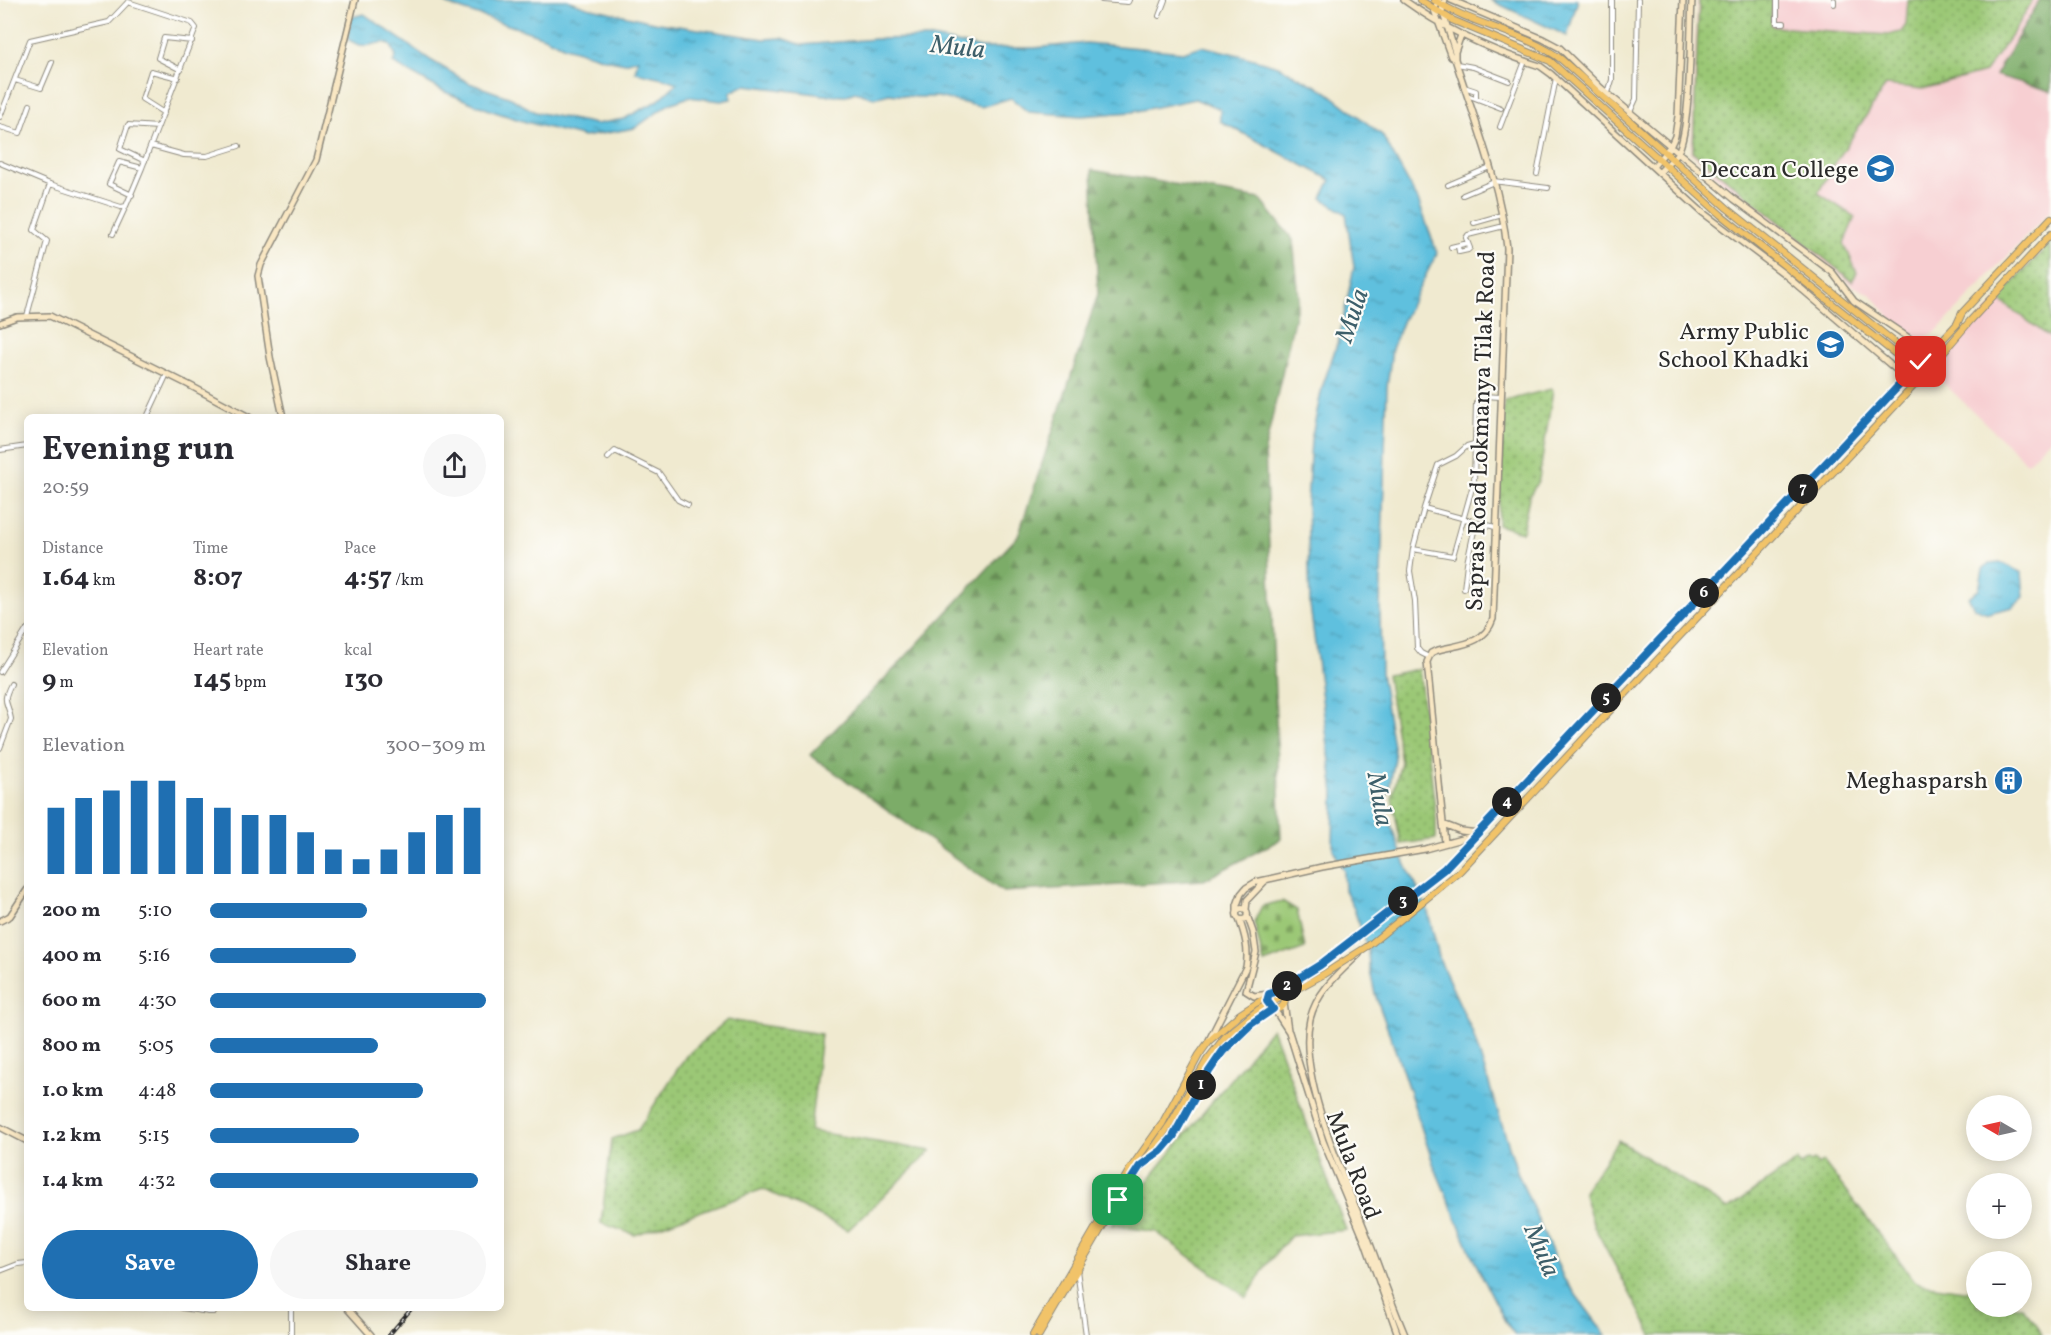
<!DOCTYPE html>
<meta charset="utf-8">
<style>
:root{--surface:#fff;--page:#f7f7f7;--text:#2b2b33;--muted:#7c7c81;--accent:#1f6fb2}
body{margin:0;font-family:Vollkorn,serif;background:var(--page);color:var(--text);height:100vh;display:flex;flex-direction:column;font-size:22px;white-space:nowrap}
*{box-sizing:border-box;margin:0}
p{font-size:20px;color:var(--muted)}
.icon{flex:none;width:33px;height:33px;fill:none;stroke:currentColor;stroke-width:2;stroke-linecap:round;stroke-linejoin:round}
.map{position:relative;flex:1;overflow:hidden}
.drawer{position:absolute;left:24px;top:414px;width:480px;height:897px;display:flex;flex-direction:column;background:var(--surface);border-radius:9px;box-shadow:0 3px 15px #0003}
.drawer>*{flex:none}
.needle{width:39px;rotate:279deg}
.controls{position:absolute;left:1966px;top:1095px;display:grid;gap:12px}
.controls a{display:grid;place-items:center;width:66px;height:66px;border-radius:50%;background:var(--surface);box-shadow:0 3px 15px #0003;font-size:30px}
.pin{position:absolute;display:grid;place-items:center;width:51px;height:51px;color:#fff;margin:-26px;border-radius:12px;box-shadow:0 3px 9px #0006}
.km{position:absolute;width:30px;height:30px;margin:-15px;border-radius:50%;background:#222;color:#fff;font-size:16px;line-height:30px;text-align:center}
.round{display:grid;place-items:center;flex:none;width:63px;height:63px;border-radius:32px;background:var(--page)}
.headline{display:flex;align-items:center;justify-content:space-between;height:102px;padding:0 18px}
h1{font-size:33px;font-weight:700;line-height:45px}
.metrics{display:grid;grid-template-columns:repeat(3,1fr);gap:9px;height:102px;padding:6px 18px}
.metrics div{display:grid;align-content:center}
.metrics b{font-size:26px;font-weight:700}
.metrics small{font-size:16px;font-weight:400}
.metrics p{font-size:16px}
.chart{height:168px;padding:12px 18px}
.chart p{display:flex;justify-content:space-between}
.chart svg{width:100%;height:108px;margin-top:6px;stroke:var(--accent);stroke-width:6}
.action{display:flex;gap:12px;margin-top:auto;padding:12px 18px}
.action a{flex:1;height:69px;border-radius:36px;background:var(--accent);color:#fff;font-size:24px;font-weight:700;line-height:69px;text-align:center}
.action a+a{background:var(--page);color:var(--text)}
ul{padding:0 18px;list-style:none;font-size:20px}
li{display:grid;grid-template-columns:96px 72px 1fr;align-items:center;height:45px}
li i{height:15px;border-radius:8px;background:var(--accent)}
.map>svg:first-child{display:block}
.built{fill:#f7cfd2}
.grass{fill:url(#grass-dots);stroke:#637a50;stroke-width:1.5}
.forest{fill:url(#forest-firs);stroke:#546c49;stroke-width:1.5}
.cemetery{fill:url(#cemetery-stones);stroke:#637a50;stroke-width:1.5}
.water{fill:url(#water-ripples);stroke:#457684;stroke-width:1.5}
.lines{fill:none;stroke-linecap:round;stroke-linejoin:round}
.street-casing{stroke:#8e8a7e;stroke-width:6}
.secondary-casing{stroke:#8e8a7e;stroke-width:8}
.primary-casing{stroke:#8e8a7e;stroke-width:8}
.street{stroke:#fff;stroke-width:4}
.secondary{stroke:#f9e7c3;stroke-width:5}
.primary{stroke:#f1c369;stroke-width:6}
.rail-casing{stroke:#2b2b2b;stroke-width:4}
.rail{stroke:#fdfcf7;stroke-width:1.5;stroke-dasharray:4.5;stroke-linecap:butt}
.primary-bridge-casing{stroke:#8e8a7e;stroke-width:8;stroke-linecap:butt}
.primary-bridge{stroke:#f1c369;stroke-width:6}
.route-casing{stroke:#fff;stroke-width:12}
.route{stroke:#1f6fb2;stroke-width:8}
.labels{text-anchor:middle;stroke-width:4.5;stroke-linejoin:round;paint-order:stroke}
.poi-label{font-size:24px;fill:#2b2b2b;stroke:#fdfcf7;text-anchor:end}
.street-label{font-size:24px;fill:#2b2b2b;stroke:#fdfcf7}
.water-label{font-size:26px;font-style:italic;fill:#3d5f6a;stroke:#fdfcf7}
</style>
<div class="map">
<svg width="2051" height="1335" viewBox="0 0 2051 1335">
<defs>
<pattern id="grass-dots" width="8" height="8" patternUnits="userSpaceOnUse" patternTransform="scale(1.5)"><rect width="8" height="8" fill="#9bc876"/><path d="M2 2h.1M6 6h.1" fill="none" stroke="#7fa361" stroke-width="1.8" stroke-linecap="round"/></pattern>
<pattern id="forest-firs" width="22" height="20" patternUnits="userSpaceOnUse" patternTransform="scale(1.5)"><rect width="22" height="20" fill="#7cac67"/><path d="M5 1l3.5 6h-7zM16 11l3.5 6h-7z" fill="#668c55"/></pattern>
<pattern id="cemetery-stones" width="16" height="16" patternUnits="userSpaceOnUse" patternTransform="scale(1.5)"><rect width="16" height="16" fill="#9bc876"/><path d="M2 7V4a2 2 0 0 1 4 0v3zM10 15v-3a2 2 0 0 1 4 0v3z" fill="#7fa361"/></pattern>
<pattern id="water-ripples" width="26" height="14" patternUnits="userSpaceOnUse" patternTransform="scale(1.5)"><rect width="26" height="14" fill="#5fc0de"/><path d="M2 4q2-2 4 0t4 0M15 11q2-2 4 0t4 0" fill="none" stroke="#4f9cb4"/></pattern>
</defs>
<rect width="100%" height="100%" fill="#fdfcf7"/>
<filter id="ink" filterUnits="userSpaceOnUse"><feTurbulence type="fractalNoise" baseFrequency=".0167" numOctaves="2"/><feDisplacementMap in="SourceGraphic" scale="12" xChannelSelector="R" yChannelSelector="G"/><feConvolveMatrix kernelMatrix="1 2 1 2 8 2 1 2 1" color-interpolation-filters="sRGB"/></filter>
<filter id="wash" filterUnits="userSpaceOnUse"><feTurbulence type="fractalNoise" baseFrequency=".008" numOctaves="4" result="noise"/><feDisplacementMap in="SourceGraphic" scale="24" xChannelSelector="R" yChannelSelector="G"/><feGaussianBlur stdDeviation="1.35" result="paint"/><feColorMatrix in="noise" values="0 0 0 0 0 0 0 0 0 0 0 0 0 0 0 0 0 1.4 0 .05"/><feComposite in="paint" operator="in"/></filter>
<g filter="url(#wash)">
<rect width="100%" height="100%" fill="#f0ead0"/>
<path class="built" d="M1697,0H2051V210L1934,334L1922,338L1915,337L1907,329L1892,320L1872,295L1855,287L1726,185L1691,153Z
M2051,242V438L2027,463L1931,371Z"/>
<path class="grass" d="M1699,0H1772L1771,24L1774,27L1888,35L1901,32L1906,25L1908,0H2033L2014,31L1985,72L1923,89L1886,85L1834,165L1818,193L1855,217L1844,243L1857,273L1852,281L1693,152Z
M2051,242V338L1998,299Z
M1551,389L1553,390L1539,479L1529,497L1522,532L1498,525L1504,401Z
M1419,669L1436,818V839L1401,844L1392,798L1401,762L1387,675Z
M727,1020L821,1034L810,1131L931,1151L848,1230L763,1189L635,1235L601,1223L612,1139L638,1130L686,1056Z
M1272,1028L1346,1230L1291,1236L1266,1265L1247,1298L1156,1232L1112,1225Z
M1618,1140L1728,1209L1797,1161L1801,1165L1809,1160L1811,1162L1814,1160L1818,1165L1823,1161L1915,1281L1921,1284L1977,1292V1306L2022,1307L2037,1325L2042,1335H1652L1594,1226L1584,1194V1191Z"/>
<path class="forest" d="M2040,0H2051V91L1995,75Z
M1092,170L1260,199L1293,240L1299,297L1265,450L1281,839L1204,880L1003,892L810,755L894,669L1018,536L1098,294Z"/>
<path class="cemetery" d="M1282,901L1297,910L1305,948L1264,963L1254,922L1262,906Z"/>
<path class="water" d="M440,0H567L587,7L658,23L764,39L782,38L802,45L875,39L932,38L982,48H1034L1086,43L1183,52L1202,46L1239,55L1278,66L1327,92L1382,135L1418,200L1437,253L1402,322L1392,349L1387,387L1380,608L1381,673L1395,758L1389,790L1383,804L1405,863L1427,908L1440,961L1472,1031L1518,1174L1564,1279L1606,1335H1515L1505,1321L1474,1260L1434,1166L1401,1066L1375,994L1369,966L1368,951L1353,906L1345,890L1344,871L1333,849L1334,793L1310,605L1307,504L1311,440L1322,388L1339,338L1354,267L1346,214L1322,198L1331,180L1220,121V109L1195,99L1132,112L1081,116L1028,112L1011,98L981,107L938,97H917L889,94L874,98L855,92L845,96L825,95L745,85L731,92V99L721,101L689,97L669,104L635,128L584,137L526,122L492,111L445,92L393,63L396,57C390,38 385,42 370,45C361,47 354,43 347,39L352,17L364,14L432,61L469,83L511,98L535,112L596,124L624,119L659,100L677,83L663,78L635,72L638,59L625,63L605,59L565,47L544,37L448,5Z
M1490,0H1578L1567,36Z
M2000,562L2022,573L2024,597L2013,607L1988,613L1974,608L1968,597L1979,590L1983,569L1989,563Z"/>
</g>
<g filter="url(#ink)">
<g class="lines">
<defs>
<path id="street" d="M1102,0L1128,2L1129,0
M1777,0V23H1784
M1834,4V0
M1159,16L1165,0
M1457,64L1473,67L1509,81
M181,70L158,58L164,38L192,41
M15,80L41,88L52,62
M1464,87L1476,91V98
M1608,93L1612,80V0
M1467,95L1501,108
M1630,112L1636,99L1638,0
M164,113L142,99L151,71L178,78
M0,117L30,40L109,22L128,2L192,23L196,28L142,168L126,206L121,207L50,184L0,163
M0,127L20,133L30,105
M1500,127L1525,61
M151,146L184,155L207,156L239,146
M145,161L120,149L128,125L158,127
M1537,174L1556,78
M1493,181L1548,188
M1448,185L1490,167
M132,195L109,184L119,162L142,168
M1463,195L1494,182
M1474,223L1502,215
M113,234L126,206
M1458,246L1459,252L1468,250L1470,248L1466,238L1468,235L1504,226
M1451,247L1468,243
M27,316L47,241L34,230L50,184
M147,417L167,374
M1474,444L1467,446L1456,456L1438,465L1424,508L1495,527
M0,450L27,446
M608,458L615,451L659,473L678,500L688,505
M1424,508L1413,549L1410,571L1415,601L1417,648L1421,653L1429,657
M1413,549L1453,556L1474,481L1476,403L1480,397L1483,396L1501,397
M1464,589L1467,563L1476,522
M0,672L27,629
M0,748L11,719C8,700 1,704 11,684
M1077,1270L1086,1335
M0,1271L18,1264L27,1263
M182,1308L209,1312H214L216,1308
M291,1308V1335"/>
<path id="secondary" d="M1404,0C1444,29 1492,51 1540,66L1551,74L1702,212L1783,273L1914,385
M1439,0L1434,10L1451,57L1455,59
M1451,0L1543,39L1560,48L1601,88L1734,199L1832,272L1854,301L1915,342L1937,360
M1455,52L1461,35
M1653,167L1671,145L1675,136L1678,116L1683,0
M1659,173C1665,166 1673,160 1678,152C1691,130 1690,31 1692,0
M0,323L17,317L50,316L189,385L249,417
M283,417L270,357L258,276L261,265L316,160L355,0
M1443,824L1461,831L1478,833
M1445,843L1427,662L1431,653L1435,651C1458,644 1484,646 1493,619L1507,248C1500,183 1475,121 1455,59V52L1442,10L1445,0
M1236.5 914a5.5 5.5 0 1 1 11 0a5.5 5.5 0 1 1-11 0Z
M1237,910V905L1241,894L1246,888L1256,882L1322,867L1425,849L1476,835
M1246,910L1247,900L1266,880
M1247,915L1253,932L1256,952L1246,991L1254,996L1269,994
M0,921L10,916L27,890
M1359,954C1339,973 1317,991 1310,1019C1297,1075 1343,1175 1364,1228C1378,1264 1390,1300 1405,1335
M1284,1003L1288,1030
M1274,1009L1289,1032L1323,1141L1365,1242L1398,1335
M1209,1040L1246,967C1249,950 1245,935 1239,919
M0,1127L27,1141
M347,1308L371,1335"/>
<path id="primary" d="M1420,0L1452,20L1550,61L1721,215L1923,376
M1434,0C1474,26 1525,32 1562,60L1727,208L1923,365
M1368,946L1459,872L1923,376L1970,321L2051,234
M1267 1000a9 9 0 1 1 18 0a9 9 0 1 1-18 0Z
M1278,991L1338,952L1444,869L1907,378L1957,324L1962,313L2051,218
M1145,1163C1179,1141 1187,1106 1207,1073C1224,1046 1247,1027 1273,1009
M1033,1335L1130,1169L1162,1124L1199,1055L1209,1041L1240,1014L1268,996
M1039,1335L1118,1200L1171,1123"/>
</defs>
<use href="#street" class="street-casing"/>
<use href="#secondary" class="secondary-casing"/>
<use href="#primary" class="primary-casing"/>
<use href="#street" class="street"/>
<use href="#secondary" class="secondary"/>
<use href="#primary" class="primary"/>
<defs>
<path id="rail" d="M389,1335L412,1308"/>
</defs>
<use href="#rail" class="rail-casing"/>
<use href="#rail" class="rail"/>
<defs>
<path id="primary-bridge" d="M1171,1123L1207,1060L1225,1037L1258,1010L1324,974L1368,946"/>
</defs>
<use href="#primary-bridge" class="primary-bridge-casing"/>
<use href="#primary-bridge" class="primary-bridge"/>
</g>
</g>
<g class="lines" filter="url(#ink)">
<defs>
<path id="route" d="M1118,1200L1140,1166L1161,1151L1173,1137L1208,1073L1223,1051L1251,1024L1273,1009L1267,1001L1269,994L1278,991L1320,965L1444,869L1921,362"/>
</defs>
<use href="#route" class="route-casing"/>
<use href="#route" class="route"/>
</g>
<defs>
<symbol id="university-disc" viewBox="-11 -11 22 22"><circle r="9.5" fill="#1f6fb2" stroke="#fdfcf7"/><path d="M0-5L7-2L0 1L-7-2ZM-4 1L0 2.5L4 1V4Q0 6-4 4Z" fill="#fff"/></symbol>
<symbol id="school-disc" viewBox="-11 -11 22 22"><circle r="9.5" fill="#1f6fb2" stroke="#fdfcf7"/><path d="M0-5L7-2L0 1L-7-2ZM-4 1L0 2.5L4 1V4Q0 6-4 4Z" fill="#fff"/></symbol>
<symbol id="building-disc" viewBox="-11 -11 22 22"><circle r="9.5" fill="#1f6fb2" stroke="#fdfcf7"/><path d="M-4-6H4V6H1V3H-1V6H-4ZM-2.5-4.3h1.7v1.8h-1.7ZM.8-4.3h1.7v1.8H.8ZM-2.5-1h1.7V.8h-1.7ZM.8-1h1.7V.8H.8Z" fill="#fff"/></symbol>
</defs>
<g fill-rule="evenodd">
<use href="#university-disc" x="1864" y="152" width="33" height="33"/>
<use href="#school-disc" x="1814" y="328" width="33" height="33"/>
<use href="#building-disc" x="1992" y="764" width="33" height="33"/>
</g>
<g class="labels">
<g class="poi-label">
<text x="1859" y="177">Deccan College</text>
<text x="1809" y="339">Army Public<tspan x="1809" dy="28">School Khadki</tspan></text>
<text x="1988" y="788">Meghasparsh</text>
</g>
<g class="street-label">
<text transform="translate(1480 431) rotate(-88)" y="8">Sapras Road Lokmanya Tilak Road</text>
<text transform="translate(1354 1165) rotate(69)" y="8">Mula Road</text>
</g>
<g class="water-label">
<text transform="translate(958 46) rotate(6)" y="9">Mula</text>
<text transform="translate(1351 315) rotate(-71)" y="9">Mula</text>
<text transform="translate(1381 799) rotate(80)" y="9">Mula</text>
<text transform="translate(1543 1250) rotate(67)" y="9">Mula</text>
</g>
</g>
</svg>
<div class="controls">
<a><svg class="needle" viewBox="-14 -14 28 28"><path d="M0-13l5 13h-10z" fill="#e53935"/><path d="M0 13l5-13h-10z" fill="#7c7c81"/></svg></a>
<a>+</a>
<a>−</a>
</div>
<div class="pin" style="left:1118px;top:1200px;background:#1e9e55"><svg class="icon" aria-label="arrive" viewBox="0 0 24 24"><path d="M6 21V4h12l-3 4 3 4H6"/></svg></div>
<div class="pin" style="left:1921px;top:362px;background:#d93025"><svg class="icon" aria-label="check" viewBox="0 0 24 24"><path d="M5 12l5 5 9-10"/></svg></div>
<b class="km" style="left:1201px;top:1085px">1</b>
<b class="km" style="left:1287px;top:986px">2</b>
<b class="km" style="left:1403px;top:901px">3</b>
<b class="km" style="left:1507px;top:802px">4</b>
<b class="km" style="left:1606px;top:698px">5</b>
<b class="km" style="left:1704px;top:593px">6</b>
<b class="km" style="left:1803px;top:489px">7</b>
<section class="drawer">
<div class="headline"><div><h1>Evening run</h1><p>20:59</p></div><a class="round"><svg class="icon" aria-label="share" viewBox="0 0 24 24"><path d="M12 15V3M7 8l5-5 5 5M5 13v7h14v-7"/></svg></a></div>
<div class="metrics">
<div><p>Distance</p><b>1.64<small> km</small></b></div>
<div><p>Time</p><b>8:07</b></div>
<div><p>Pace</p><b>4:57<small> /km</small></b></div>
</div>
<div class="metrics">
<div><p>Elevation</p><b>9<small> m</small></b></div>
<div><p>Heart rate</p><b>145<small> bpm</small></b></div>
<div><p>kcal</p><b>130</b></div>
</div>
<div class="chart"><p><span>Elevation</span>300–309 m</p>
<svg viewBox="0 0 160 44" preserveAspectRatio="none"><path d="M5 44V17M15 44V13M25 44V10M35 44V6M45 44V6M55 44V13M65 44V17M75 44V20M85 44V20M95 44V27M105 44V34M115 44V38M125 44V34M135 44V27M145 44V20M155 44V17"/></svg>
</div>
<ul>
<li><b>200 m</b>5:10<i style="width:57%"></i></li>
<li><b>400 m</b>5:16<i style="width:53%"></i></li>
<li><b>600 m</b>4:30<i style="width:100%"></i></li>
<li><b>800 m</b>5:05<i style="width:61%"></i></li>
<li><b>1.0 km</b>4:48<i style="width:77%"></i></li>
<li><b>1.2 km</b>5:15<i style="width:54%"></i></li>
<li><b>1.4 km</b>4:32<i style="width:97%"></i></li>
</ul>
<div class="action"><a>Save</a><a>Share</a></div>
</section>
</div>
